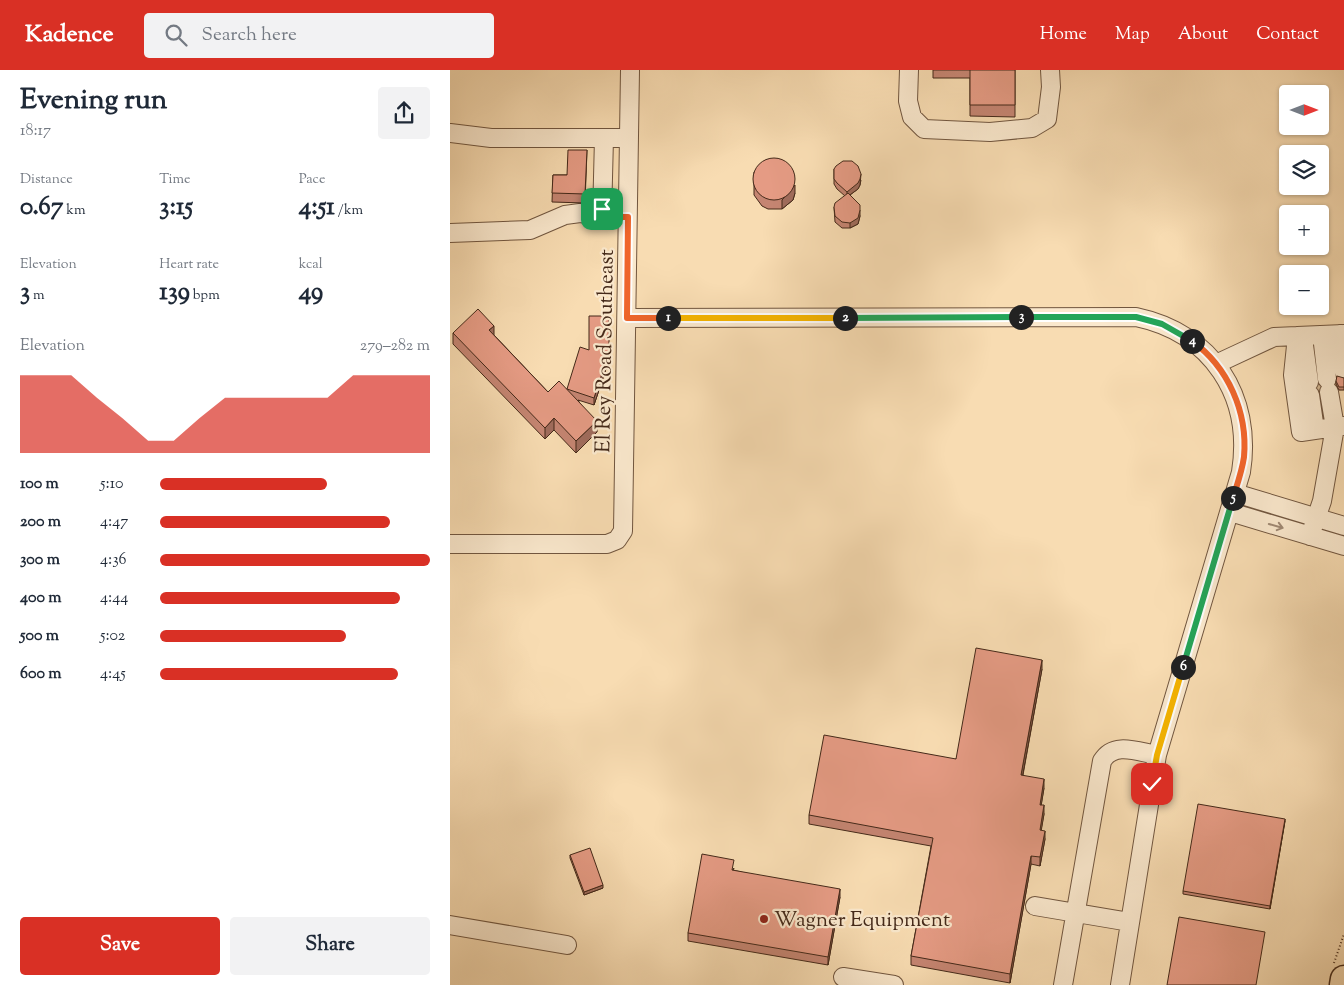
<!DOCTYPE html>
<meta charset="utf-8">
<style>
:root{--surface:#fff;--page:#f2f2f3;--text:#1f2937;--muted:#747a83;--accent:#d93025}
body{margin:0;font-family:"Sorts Mill Goudy",serif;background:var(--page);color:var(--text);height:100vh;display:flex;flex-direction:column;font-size:19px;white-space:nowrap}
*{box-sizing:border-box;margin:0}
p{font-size:16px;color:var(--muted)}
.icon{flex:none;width:28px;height:28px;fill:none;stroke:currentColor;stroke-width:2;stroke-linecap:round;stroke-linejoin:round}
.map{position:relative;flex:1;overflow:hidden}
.drawer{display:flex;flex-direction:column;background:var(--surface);width:450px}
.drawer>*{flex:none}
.needle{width:32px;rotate:90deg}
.controls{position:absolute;left:829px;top:15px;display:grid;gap:10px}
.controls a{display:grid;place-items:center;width:50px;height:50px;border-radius:5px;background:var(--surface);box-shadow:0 1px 4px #0004;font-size:25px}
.pin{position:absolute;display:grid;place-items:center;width:42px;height:42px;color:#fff;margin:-21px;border-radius:10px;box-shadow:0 2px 8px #0006}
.km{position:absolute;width:25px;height:25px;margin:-12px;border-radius:50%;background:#222;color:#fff;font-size:14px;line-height:25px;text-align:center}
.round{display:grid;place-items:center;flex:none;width:52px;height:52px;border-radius:5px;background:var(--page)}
.headline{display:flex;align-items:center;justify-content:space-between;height:85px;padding:0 20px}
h1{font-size:28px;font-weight:800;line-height:38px}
.stats{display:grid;grid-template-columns:repeat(3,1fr);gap:8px;height:85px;padding:5px 20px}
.stats div{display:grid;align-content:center}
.stats b{font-size:25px;font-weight:800}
.stats small{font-size:14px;font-weight:400}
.stats p{font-size:14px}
.chart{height:140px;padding:10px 20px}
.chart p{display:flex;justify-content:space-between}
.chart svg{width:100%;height:90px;margin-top:5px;fill:var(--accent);opacity:.7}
.button{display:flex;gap:10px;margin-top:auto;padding:10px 20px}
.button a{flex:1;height:58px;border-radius:5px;background:var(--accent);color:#fff;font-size:20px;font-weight:800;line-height:58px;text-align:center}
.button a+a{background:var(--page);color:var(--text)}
ul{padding:0 20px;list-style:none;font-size:16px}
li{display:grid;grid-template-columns:80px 60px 1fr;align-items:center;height:38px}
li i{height:12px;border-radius:6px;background:var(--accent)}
header{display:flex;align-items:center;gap:30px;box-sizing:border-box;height:70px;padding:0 25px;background:var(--accent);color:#fff}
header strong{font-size:24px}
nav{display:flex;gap:28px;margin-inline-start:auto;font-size:18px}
.search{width:350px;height:45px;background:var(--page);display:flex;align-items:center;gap:12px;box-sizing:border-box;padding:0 18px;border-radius:5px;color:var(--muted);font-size:19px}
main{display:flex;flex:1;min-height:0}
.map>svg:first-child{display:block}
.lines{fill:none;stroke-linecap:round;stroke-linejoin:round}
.minor-tunnel{stroke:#d4b893;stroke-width:18;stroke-dasharray:18 9;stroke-linecap:butt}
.minor-casing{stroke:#71563f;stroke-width:20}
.highway-casing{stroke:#442919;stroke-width:29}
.path{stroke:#442919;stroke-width:2;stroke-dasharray:1 2.5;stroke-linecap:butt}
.minor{stroke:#fae8cd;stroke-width:18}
.highway{stroke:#f8dcb2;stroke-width:26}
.wall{fill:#c58572;stroke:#442919}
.shaded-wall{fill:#a06c5c;stroke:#442919}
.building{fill:#e59b84;stroke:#442919}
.oneway{stroke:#9f8873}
.split-1-casing{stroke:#fff;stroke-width:10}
.split-2-casing{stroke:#fff;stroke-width:10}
.split-3-casing{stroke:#fff;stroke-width:10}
.split-4-casing{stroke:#fff;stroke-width:10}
.split-5-casing{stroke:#fff;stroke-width:10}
.split-6-casing{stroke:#fff;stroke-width:10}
.split-7-casing{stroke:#fff;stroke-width:10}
.split-1{stroke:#f0652b;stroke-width:6}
.split-2{stroke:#f5b400;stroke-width:6}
.split-3{stroke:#22a559;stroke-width:6}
.split-4{stroke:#22a559;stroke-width:6}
.split-5{stroke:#f0652b;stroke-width:6}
.split-6{stroke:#22a559;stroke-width:6}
.split-7{stroke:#f5b400;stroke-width:6}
.poi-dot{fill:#8f2418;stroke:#fae8cd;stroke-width:2}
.labels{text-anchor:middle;stroke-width:4.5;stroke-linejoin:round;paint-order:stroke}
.street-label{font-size:21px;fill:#442919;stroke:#fae8cd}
.poi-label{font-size:21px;fill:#442919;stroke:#fae8cd;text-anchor:start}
</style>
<header>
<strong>Kadence</strong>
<div class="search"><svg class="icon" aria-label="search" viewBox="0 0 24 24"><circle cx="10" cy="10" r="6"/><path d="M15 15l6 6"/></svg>Search here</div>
<nav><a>Home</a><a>Map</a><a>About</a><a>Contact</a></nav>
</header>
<main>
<section class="drawer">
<div class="headline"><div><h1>Evening run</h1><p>18:17</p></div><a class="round"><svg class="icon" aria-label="share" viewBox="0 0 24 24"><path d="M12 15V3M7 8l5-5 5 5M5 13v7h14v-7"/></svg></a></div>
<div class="stats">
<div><p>Distance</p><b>0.67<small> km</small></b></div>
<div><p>Time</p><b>3:15</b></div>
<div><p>Pace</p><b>4:51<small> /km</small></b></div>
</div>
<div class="stats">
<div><p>Elevation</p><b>3<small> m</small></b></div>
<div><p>Heart rate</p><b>139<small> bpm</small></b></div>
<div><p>kcal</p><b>49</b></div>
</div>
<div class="chart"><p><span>Elevation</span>279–282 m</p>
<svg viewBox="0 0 160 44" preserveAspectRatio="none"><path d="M0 44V6L10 6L20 6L30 17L40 27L50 38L60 38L70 27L80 17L90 17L100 17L110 17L120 17L130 6L140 6L150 6L160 6V44z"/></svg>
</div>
<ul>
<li><b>100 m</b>5:10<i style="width:62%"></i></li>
<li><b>200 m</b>4:47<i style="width:85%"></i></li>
<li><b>300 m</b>4:36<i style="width:100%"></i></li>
<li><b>400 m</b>4:44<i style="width:89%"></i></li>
<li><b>500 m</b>5:02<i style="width:69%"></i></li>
<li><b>600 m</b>4:45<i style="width:88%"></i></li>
</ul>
<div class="button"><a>Save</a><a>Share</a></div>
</section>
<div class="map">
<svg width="894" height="915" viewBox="0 0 894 915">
<rect width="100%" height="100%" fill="#f8dcb2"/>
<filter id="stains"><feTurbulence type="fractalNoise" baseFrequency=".004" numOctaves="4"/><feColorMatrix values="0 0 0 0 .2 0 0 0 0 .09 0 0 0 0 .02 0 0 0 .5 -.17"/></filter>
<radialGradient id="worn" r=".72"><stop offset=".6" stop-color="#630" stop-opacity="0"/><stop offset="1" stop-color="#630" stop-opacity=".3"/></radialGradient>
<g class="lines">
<path class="minor-tunnel" d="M887,308L888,321
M867,310L869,324"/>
<defs>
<path id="minor" d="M459,0L458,31L462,47L474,59L540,62L582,58L597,49L601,17L600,0
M0,63L41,68H179
M154,68L152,147H163
M0,163L80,160L115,145L130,143L152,147
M177,248L686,247C762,263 803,326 791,402L707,685L670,915
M890,264L894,301
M872,265L877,309
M847,266L843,305L851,362L885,357L879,322
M853,268L859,312
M766,294L824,267L894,264
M860,325L865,360
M785,423L894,456
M780,442L894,476
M860,466L872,431L885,357L894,356
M0,474H157L167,470L173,461L180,0
M585,836L680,852
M0,855L117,875
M393,907L444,915
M613,915L652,691C664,671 688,682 707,685"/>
<path id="highway" d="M893,915L894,909"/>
</defs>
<use href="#minor" class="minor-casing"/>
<use href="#highway" class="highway-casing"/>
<path class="path" d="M884,893L894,864"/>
<use href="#minor" class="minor"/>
<use href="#highway" class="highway"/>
</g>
<path class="wall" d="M483,0H565V47L520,46V8H483Z
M137,80L135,133L102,132L103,105H117Z
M384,99L411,110L410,115L408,119L400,125L410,146L408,154L400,158H392L385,152L384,137L395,126L387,119L384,114Z
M304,102L345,123L343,130L332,139H318L312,136L304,125Z
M3,263L44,265L98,322L117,319L159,290L144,335L128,330L147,362L126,383L104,360L95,369L3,274Z
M894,308V320H889L886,314V311Z
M592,599L573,705L594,718L591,735L594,744L591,760L595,769L590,796L581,794L560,913L461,895V886L481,776L359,754V745L506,689Z
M835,751L820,839L733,824V821Z
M120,785L153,818L134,825L120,788Z
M284,798L283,800L390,827L378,895L238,871V863Z"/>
<path class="shaded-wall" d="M411,104L410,115L408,119L397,127V122Z
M345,115V123L343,130L332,139V130Z
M410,140V146L408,154L400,158V153Z
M44,256V267L39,260Z
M159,282V290L144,335V328Z
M104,348V360L95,369V358Z
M147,351V362L126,383V371Z
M592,590V599L571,714V705Z
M594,709V718L590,743V735Z
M594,735V744L590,768V760Z
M835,749V751L820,839V836Z
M595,761V769L590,796V787Z
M581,786V794L560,913V904Z
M153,815V818L134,825V822Z
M390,819V827L378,895V887Z"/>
<path class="building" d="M520,0H565V35H520Z
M118,80H137L135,124L102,123L103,105H117Z
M303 109a21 21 0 1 1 42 0a21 21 0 1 1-42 0Z
M393,91H402L408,96L411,104L410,109L408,113L397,122L387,113L384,109V99L386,96Z
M398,123L410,135V140L408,148L400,153L392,152L385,146L384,137L385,133Z
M28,239L44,256L39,260L98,322L109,311L147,351L126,371L104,348L95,358L3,263Z
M139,246H159V282L144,328L117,319L130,277L139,280Z
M887,306L894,308V317H889L886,311Z
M526,578L592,590L571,705L594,709L590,735H594L590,760L595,761L590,787L581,786L560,904L461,886L483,768L359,745L374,665L506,689Z
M748,734L835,749L820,836L733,821Z
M140,778L153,815L134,822L120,785Z
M252,784L284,790L282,800L390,819L378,887L238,863Z
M729,847L815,862L806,915H717Z"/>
<defs><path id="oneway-shaft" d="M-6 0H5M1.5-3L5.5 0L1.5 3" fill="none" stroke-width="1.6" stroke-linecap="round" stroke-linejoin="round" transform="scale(1.25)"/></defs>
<use class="oneway" href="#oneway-shaft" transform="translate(826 456) rotate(16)"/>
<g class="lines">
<defs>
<path id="split-1" d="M152,139V147H178L177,248H218"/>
<path id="split-2" d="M218,248H395"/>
<path id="split-3" d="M395,248L571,247"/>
<path id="split-4" d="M571,247H686L712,254L742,271"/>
<path id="split-5" d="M742,271C778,297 798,342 794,387C792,401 787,415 783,428"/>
<path id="split-6" d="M733,597L783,428"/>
<path id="split-7" d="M702,714L707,685L733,597"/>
</defs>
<use href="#split-1" class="split-1-casing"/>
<use href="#split-2" class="split-2-casing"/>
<use href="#split-3" class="split-3-casing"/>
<use href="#split-4" class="split-4-casing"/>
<use href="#split-5" class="split-5-casing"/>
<use href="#split-6" class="split-6-casing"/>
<use href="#split-7" class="split-7-casing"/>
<use href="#split-1" class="split-1"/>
<use href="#split-2" class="split-2"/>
<use href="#split-3" class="split-3"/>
<use href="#split-4" class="split-4"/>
<use href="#split-5" class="split-5"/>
<use href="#split-6" class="split-6"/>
<use href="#split-7" class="split-7"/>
</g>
<circle class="poi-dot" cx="314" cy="849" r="5"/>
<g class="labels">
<g class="street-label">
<text transform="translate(154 281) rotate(-89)" y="7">El Rey Road Southeast</text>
</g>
<g class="poi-label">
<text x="324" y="856">Wagner Equipment</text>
</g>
</g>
<rect width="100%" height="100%" filter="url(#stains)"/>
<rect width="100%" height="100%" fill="url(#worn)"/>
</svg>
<div class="controls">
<a><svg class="needle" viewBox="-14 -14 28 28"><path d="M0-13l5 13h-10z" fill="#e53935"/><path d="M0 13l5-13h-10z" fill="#747a83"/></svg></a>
<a><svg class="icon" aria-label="layers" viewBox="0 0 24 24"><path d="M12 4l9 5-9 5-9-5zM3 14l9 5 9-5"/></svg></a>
<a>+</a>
<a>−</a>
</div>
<div class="pin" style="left:152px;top:139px;background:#1e9e55"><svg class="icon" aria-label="arrive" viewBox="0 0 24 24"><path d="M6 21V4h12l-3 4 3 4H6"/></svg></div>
<div class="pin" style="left:702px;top:714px;background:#d93025"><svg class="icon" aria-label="check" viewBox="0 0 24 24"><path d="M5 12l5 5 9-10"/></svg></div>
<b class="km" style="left:218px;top:248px">1</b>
<b class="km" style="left:395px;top:248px">2</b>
<b class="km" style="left:571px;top:247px">3</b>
<b class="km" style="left:742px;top:271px">4</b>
<b class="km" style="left:783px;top:428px">5</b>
<b class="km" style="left:733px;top:597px">6</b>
</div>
</main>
